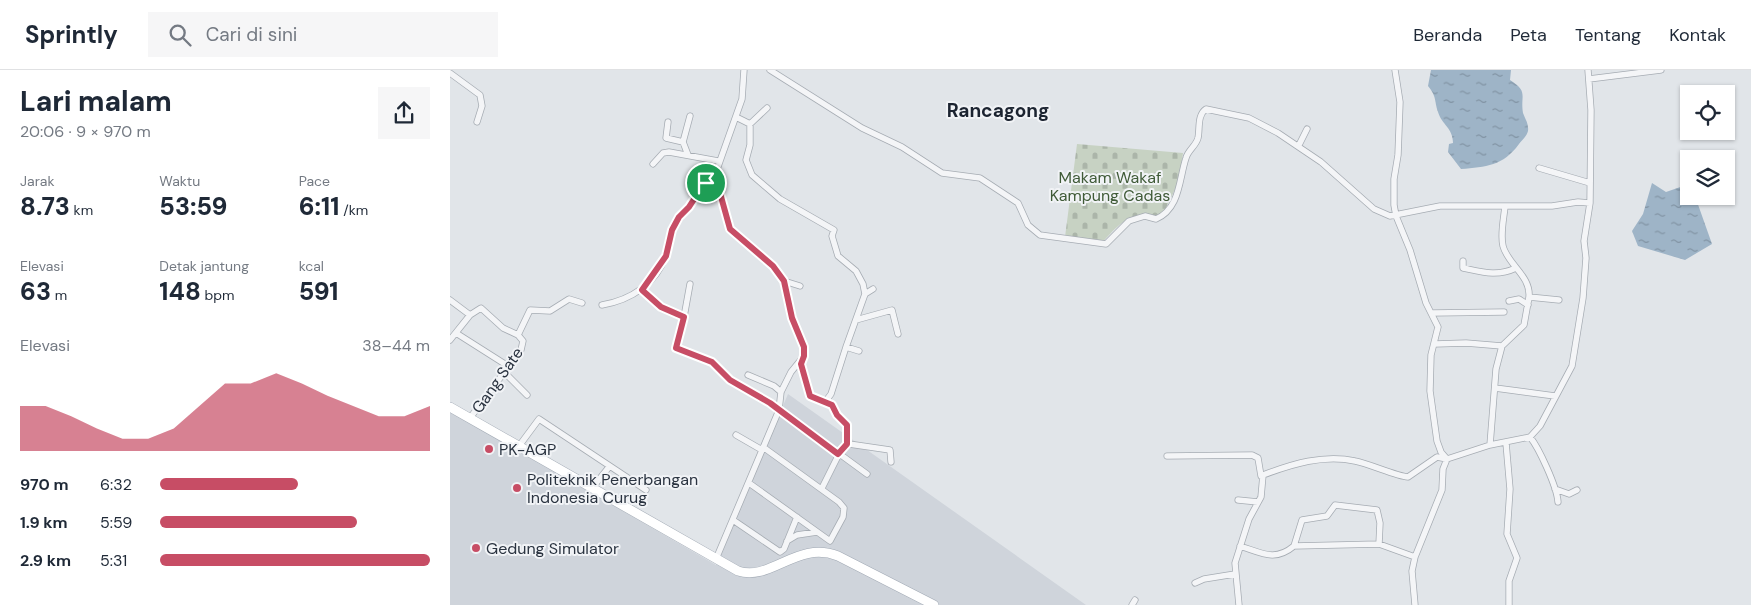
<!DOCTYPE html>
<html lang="id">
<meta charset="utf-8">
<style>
:root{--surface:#fff;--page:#f6f6f7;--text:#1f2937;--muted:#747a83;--line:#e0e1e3;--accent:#c74d65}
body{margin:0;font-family:"DM Sans",sans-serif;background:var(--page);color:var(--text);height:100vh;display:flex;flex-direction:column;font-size:19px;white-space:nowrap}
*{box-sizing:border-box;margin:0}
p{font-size:16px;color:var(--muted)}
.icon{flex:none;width:28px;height:28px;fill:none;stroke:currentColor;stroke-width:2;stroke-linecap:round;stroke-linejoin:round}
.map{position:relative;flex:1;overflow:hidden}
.details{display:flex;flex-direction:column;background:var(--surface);width:450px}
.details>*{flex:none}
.fabs{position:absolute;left:1230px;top:15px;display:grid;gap:10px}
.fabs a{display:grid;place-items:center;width:55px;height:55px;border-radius:0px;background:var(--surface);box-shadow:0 1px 4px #0004;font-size:25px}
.pin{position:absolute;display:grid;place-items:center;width:42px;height:42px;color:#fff;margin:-21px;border:2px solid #fff;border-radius:50%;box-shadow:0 1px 5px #0007}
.round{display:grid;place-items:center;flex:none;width:52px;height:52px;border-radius:0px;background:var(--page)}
.overview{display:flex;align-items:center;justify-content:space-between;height:85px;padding:0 20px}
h1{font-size:28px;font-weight:800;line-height:38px}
.metrics{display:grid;grid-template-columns:repeat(3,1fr);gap:8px;height:85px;padding:5px 20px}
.metrics div{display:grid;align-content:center}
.metrics b{font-size:25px;font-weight:800}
.metrics small{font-size:14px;font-weight:400}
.metrics p{font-size:14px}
.chart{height:140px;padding:10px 20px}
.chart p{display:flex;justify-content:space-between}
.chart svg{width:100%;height:90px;margin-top:5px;fill:var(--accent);opacity:.7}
ul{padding:0 20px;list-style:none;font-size:16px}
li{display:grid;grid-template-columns:80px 60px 1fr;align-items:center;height:38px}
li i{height:12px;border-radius:6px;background:var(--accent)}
header{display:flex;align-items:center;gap:30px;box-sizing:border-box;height:70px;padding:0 25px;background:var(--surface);border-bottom:1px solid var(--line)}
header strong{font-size:24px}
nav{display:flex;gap:28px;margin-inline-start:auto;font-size:18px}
.search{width:350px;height:45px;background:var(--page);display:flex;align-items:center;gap:12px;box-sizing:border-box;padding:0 18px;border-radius:0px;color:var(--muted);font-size:19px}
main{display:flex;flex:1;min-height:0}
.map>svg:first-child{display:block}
.built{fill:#cfd4db}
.cemetery{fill:url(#cemetery-stones)}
.water{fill:url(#water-ripples)}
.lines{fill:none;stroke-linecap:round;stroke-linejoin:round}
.minor-casing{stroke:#a6acb3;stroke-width:7}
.primary-casing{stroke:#a1a9b4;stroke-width:10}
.minor{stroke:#f4f5f7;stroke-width:5.5}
.primary{stroke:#fff;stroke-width:9}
.route-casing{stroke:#fff;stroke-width:10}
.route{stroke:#c74d65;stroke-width:6}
.poi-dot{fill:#c74d65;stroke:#f1f3f6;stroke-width:2}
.labels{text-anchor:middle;stroke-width:4;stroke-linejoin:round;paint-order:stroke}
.park-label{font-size:16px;fill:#405b38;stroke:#f1f3f6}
.street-label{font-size:16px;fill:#2a3340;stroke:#f1f3f6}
.poi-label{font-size:16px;fill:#2a3340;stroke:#f1f3f6;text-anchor:start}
.quarter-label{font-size:19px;font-weight:bold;fill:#1c2431;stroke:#f1f3f6}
</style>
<header>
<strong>Sprintly</strong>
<div class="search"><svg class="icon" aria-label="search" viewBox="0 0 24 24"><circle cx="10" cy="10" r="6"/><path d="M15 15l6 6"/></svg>Cari di sini</div>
<nav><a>Beranda</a><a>Peta</a><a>Tentang</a><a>Kontak</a></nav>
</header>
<main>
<section class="details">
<div class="overview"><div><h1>Lari malam</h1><p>20:06 · 9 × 970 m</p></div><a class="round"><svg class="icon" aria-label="share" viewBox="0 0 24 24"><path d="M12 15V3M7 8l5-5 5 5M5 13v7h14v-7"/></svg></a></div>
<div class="metrics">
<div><p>Jarak</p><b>8.73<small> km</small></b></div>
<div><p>Waktu</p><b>53:59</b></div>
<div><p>Pace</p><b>6:11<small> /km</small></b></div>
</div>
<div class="metrics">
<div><p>Elevasi</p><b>63<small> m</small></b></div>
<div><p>Detak jantung</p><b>148<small> bpm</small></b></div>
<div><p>kcal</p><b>591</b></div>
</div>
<div class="chart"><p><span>Elevasi</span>38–44 m</p>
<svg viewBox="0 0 160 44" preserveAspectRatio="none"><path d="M0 44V22L10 22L20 27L30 33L40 38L50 38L60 33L70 22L80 11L90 11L100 6L110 11L120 17L130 22L140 27L150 27L160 22V44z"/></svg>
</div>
<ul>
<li><b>970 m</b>6:32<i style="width:51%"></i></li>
<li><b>1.9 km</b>5:59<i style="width:73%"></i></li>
<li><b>2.9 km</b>5:31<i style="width:100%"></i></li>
</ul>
</section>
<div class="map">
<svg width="1301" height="535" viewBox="0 0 1301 535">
<defs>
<pattern id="cemetery-stones" width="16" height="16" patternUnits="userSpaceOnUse" patternTransform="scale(1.25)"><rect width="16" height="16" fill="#c7d2c3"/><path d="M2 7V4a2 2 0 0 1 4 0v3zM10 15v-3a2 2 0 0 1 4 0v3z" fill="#abb5a9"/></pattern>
<pattern id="water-ripples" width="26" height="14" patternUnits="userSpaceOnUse" patternTransform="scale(1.25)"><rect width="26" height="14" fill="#9eb4c7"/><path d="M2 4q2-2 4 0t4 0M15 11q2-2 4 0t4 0" fill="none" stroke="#8193a3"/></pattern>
</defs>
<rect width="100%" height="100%" fill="#e1e5e9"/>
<path class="built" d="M338,324L636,535H0V341L266,495Z"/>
<path class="cemetery" d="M627,74L733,83L729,111L713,144C704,147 695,145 686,147C673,148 660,164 652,173L631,168L615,167Z"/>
<path class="water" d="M981,0H1061L1060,10C1079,22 1070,25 1073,43C1075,49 1079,54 1078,61C1077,66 1071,71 1069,74C1053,96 1036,97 1011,99L998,82L999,74L1003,73C1003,58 992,55 988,42C984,30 987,27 978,16Z
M1202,113L1216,122L1239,114V126H1245L1262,174L1235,190L1188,176L1182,161L1193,144Z"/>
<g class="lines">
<defs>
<path id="minor" d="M320,0L412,58L452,77L492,103L530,108L568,133L578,155L590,165L656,174L679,151L695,146L706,149C730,139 729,109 736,88C738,80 746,76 748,68C750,59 747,45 756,39L799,48L828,63L871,92L924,139L940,146L990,136H1102L1128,132L1140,133
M945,0L950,32L948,85L944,109V135L946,146L960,180L976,233L988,257L981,285L980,321L987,371L991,382L997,389L993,399L992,420L965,487L962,501L965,535
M0,3L30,25L32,36L27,52
M1139,9L1211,0
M286,47L300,54L317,38
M218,52L216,68L233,72
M300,54V75L296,90L302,105L330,129L384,160L382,166L388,186L406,201L413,214L415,224
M849,75L857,59
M238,85L233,72L240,46
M203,94L213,83L219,82L268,91
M1089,98L1140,113
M1055,136C1054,148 1050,164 1053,176C1058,195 1081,206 1079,227
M1013,191V198C1032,202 1047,207 1066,198
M334,211L350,216
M193,219L211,237L234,247L226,278L262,292L280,310L320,333L417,404
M0,230L20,245
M1059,231L1069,229L1078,235
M152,235C181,230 206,214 216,185C219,177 219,167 223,159C229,146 240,136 248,125C253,117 256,108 265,105
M982,243L1054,242
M234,247L240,214
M406,250L442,240L448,264
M6,263L58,296
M68,265L80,240L100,241L119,229L132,233
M0,270L20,245L31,238L53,258L68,265L73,271L71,280L20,348
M985,274L1016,273L1052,276L1074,255L1079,227L1109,230
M396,277L415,224L423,219
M351,291L360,326L382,335L387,345L397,355V374
M54,302L77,325
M298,305L324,316L331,322
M1045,318L1105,326
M375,332L381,324L396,277L409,281
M286,365L312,380
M1080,367C1089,378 1107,417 1108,432
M1056,373L1060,419L1057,464L1067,488L1059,511V535
M1040,375L1046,299L1052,276
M69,376L89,349L196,420
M717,386L802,385L808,388L811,406
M299,413L380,471L393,447L394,438L389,432L313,377
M143,417L159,397
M372,418L389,384L399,374L440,380L441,392
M1105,419L1119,424L1127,420
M788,430L808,432
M283,450L330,482L334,479L347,447
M337,471L347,465L367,462
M790,476C812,483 825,492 844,476L929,474L965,487
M844,476L852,450L877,446L885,435L927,440L930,453L929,474
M266,489L329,340L331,322L341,302L354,286V277L342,248L334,211L323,196L280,159L265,105L292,29L294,0
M745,513L754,509L785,504
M682,535L685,530
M789,535L785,493L799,449L811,427L813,405C842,394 874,384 905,391C920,394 946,406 958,407L987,387L997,389L1040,375L1080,367L1090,356L1122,296L1133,228L1136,188L1134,171L1140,133L1141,40L1138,0"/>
<path id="primary" d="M0,337L288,501C321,512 347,470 388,486L484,535"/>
</defs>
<use href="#minor" class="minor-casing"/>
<use href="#primary" class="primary-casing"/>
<use href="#minor" class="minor"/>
<use href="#primary" class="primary"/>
</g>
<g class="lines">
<defs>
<path id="route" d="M265,105L280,159L323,196L334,211L342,248L354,277V286L351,294L360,326L382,335L387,345L397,355V374L388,384L320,333L280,310L262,292L226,278L234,247L211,237L192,220L216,186L222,160L229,147L239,137L257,109Z"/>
</defs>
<use href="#route" class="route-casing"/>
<use href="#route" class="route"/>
</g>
<g class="poi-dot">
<circle cx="39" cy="379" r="5"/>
<circle cx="67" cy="418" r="5"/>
<circle cx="26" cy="478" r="5"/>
</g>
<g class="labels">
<g class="park-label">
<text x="660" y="113">Makam Wakaf<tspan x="660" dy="18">Kampung Cadas</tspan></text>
</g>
<g class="street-label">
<text transform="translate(47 310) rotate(-55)" y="6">Gang Sate</text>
</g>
<g class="poi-label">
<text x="49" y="385">PK-AGP</text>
<text x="77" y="415">Politeknik Penerbangan<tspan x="77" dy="18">Indonesia Curug</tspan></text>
<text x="36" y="484">Gedung Simulator</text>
</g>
<g class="quarter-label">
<text x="548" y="47">Rancagong</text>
</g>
</g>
</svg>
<div class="fabs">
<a><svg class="icon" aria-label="locate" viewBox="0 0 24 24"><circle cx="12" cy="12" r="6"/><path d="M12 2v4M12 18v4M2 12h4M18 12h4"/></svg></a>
<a><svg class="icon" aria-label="layers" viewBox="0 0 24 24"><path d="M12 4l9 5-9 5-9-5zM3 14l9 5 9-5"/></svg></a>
</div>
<div class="pin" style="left:256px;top:113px;background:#1e9e55"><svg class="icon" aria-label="arrive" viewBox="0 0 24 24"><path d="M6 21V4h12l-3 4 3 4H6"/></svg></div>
</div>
</main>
